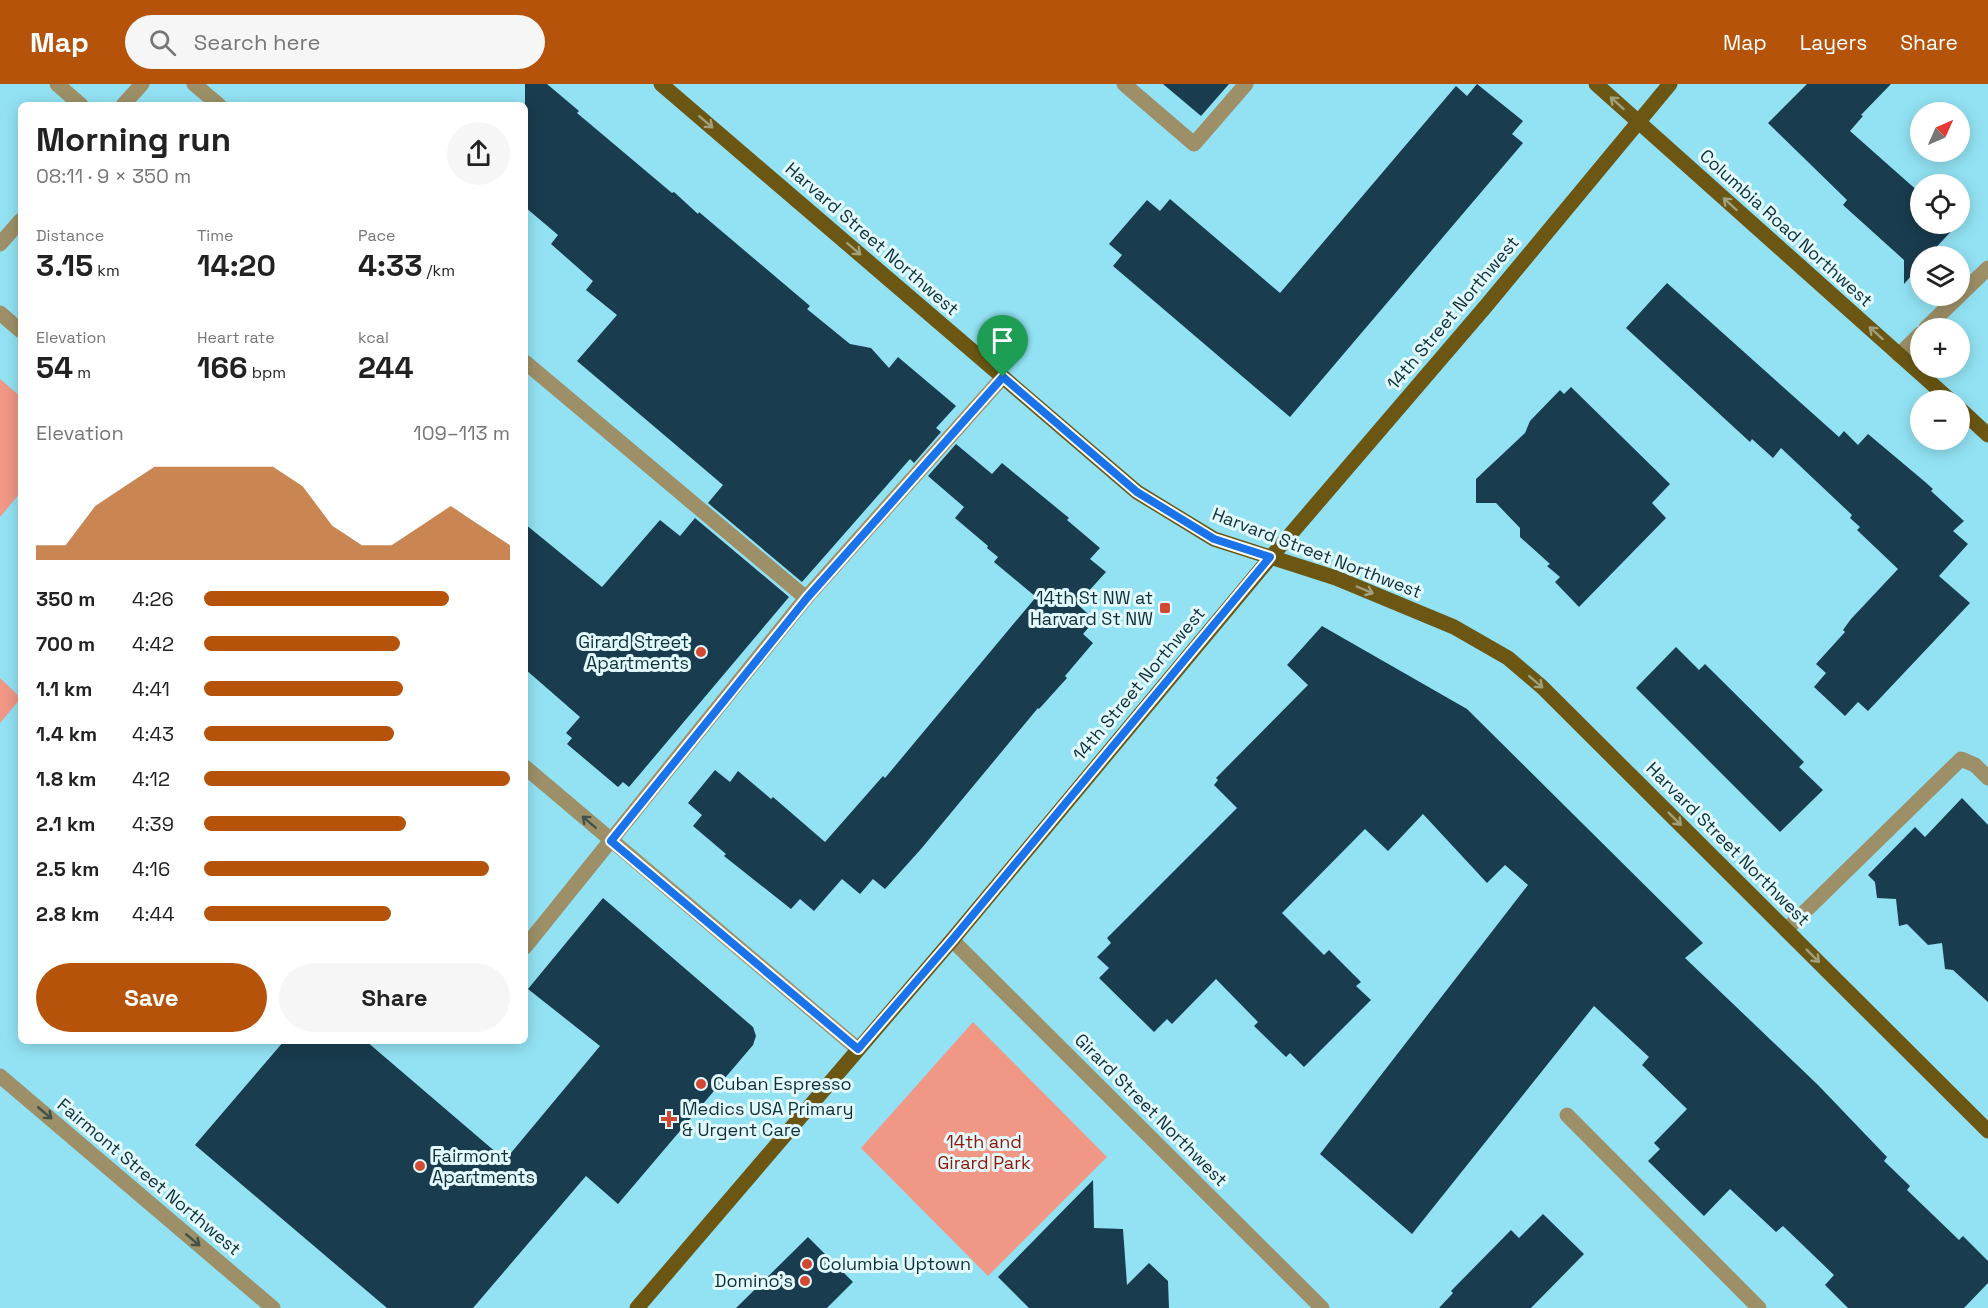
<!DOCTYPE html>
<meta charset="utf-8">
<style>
:root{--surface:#fff;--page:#f6f6f6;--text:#222;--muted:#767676;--accent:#b45309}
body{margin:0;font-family:"Space Grotesk",sans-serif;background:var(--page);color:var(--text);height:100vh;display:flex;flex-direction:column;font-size:22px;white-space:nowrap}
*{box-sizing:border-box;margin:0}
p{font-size:20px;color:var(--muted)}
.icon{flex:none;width:33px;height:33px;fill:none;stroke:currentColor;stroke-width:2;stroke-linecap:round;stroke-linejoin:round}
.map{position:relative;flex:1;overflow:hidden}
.side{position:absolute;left:18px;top:18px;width:510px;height:942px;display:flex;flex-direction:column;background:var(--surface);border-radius:9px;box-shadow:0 3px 15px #0003}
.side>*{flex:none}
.needle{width:39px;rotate:45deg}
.fabs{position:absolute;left:1910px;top:18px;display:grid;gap:12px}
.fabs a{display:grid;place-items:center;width:60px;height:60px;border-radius:50%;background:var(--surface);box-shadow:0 3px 15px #0003;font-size:30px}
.pin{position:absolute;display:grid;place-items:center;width:51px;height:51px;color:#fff;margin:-62px -26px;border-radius:50% 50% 50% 0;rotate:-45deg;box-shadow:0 0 6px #0007}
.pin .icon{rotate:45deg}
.round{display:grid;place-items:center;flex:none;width:63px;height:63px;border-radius:32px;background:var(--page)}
.summary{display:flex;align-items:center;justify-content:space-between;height:102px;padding:0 18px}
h1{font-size:33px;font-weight:700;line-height:45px}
.stats{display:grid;grid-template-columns:repeat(3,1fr);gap:9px;height:102px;padding:6px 18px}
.stats div{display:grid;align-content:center}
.stats b{font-size:30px;font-weight:700}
.stats small{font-size:16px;font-weight:400}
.stats p{font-size:16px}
.chart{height:168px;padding:12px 18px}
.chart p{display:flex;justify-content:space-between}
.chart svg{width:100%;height:108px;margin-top:6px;fill:var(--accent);opacity:.7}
.primary-button{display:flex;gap:12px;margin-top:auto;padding:12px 18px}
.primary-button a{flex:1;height:69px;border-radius:36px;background:var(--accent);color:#fff;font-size:24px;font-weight:700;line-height:69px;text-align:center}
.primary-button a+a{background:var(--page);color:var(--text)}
ul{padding:0 18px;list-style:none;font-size:20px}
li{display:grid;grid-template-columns:96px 72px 1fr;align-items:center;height:45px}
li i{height:15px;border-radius:8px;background:var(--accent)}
header{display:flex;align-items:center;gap:36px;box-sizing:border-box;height:84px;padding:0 30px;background:var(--accent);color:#fff}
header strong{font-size:28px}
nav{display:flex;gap:33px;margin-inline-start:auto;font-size:21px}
.search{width:420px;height:54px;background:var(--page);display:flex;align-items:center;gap:15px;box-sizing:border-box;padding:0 21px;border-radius:33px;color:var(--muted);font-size:22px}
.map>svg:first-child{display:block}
.green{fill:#f09786}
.building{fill:#193c4e}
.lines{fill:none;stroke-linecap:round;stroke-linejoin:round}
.minor{stroke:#9d9068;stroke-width:15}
.major{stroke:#6b5713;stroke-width:15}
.oneway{stroke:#a1a07d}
.oneway2{stroke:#405248}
.route-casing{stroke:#fff;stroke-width:12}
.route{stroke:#1a73e8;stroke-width:8}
.poi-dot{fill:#d34830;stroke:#e2f9fe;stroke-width:2}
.labels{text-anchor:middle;stroke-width:6;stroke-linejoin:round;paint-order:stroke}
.street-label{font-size:18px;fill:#0e3137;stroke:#e2f9fe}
.poi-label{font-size:18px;fill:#0e3137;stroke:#e2f9fe;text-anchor:start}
.park-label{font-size:18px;fill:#8f1702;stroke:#e2f9fe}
</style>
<header>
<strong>Map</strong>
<div class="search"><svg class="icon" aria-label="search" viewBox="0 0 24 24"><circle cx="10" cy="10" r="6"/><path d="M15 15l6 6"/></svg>Search here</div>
<nav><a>Map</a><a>Layers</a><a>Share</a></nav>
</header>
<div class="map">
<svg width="1988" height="1224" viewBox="0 0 1988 1224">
<rect width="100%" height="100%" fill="#92e2f3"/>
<path class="green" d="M0,295L21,313V408L0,433Z
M0,594L21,614L0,639Z
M973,938L1107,1073L988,1192L861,1064Z"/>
<path class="building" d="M525,0H547L579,27L577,29L672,109L674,108L698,130L699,128L810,222L807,225L850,260L871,264L889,284L898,273L956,322L936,344L941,348L914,379L910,375L802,498L708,419L723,401L577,277L617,231L586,206L593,197L551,160L558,151L525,123Z
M1163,0H1229L1201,32Z
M1477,0L1523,37L1512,50L1523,59L1290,333L1113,182L1122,171L1109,160L1147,116L1160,127L1170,115L1280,209L1456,2L1467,12Z
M1807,0H1891L1861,31L1863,32L1850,47L1920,109V140H1958L1928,172H1920V182L1904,200V176L1843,121L1847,116L1768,39Z
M1667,199L1839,353L1844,347L1858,361L1868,350L1924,397L1933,405L1931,407L1964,437L1953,447L1968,460L1939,492L1970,519L1868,627L1858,618L1845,632L1814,603L1826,589L1816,580L1845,548L1843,546L1851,535L1898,485L1857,446L1860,443L1850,434L1852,431L1781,364L1773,374L1752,355L1750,358L1626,244Z
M1571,303L1670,400L1652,419L1666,434L1579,523L1555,498L1560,493L1547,482L1550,480L1520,453V444L1496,419H1476V395L1525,349L1530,337L1560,306L1564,310Z
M956,360L992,390L1002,379L1069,434L1067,436L1100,464L1090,475L1106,488L1077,520L1095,536L1083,550L1093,559L1065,592L1067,594L1039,625L1038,624L921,765L885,805L873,795L860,810L842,795L814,827L800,815L791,825L724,772L726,770L693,742L702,731L688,719L715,686L730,698L738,687L771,715L773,713L825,758L883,692L885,694L1036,513L994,478L998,473L987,464L988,462L955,434L964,423L928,392Z
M695,434L789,513L629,703L623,698L618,703L567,660L572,654L566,649L580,633L525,585V440L602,503L660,436L680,452Z
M1322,542L1467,625L1703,859L1685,874L1818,1001L1887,1073L1884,1077L1910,1102L1907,1106L1959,1156L1963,1152L1988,1177V1199L1964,1224H1848L1825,1201L1834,1191L1783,1142L1776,1148L1730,1105L1704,1132L1648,1077L1660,1065L1654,1059L1687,1025L1642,981L1649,973L1594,922L1412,1150L1320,1070L1528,801L1505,781L1487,799L1423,730L1388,767L1365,745L1282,829L1324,871L1329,866L1361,898L1356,902L1371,916L1304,983L1290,969L1286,973L1254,942L1258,938L1216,895L1172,940L1167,935L1154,948L1099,894L1109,884L1097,873L1111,859L1107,854L1237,724L1214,701L1218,696L1216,694L1308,601L1287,581Z
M1676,563L1699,586L1705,580L1804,678L1799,683L1823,706L1780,748L1636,604Z
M1962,714L1988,741V918L1953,886L1945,885L1942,859L1928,861L1907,840L1899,842L1896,815L1877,814L1875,798L1868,791L1915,743L1925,753Z
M603,814L753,943L756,952L753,961L618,1120L586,1092L473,1224H387L195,1061L284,957H366L505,1076L600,962L528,905Z
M1093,1096L1094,1144L1123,1145L1127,1201L1149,1179L1168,1197L1169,1224H1029L998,1193Z
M1543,1130L1584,1170L1531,1224H1439L1453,1209L1451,1207L1511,1146L1519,1154Z
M808,1153L853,1198L827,1224H736Z"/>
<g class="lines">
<path class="minor" d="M57,0L81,21
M194,0L219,21
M1124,0L1194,60L1246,0
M123,21L142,0
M0,160L21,136
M0,229L21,247
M1926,244L1988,184
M1899,271L1920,250
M525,278L806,514
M525,683L858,965
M1786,846L1961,675L1975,681L1988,694
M952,856L1322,1224
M525,863L806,514L1003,293
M0,992L273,1224
M1567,1031L1759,1224"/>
<path class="major" d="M661,0L1137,408L1214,455L1336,494L1454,543L1508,574L1542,603L1988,1047
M1596,0L1950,316
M1959,324L1988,351
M637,1224L952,856L1271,473L1486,222L1670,0"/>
</g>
<defs><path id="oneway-shaft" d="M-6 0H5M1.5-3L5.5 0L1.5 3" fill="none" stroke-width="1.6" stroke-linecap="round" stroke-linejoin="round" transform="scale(1.5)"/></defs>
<g class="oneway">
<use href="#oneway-shaft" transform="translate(1617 19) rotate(-138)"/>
<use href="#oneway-shaft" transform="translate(706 38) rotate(41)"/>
<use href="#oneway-shaft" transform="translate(1730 120) rotate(-138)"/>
<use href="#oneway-shaft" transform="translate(854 165) rotate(41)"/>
<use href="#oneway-shaft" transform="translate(1876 249) rotate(-138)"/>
<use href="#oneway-shaft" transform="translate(1365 506) rotate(23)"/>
<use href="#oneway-shaft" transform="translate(1536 598) rotate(41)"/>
<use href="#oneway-shaft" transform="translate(1675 735) rotate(45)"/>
<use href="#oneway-shaft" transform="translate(1813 872) rotate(45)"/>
</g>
<g class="oneway2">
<use href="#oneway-shaft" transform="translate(589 738) rotate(-139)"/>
<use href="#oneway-shaft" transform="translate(45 1029) rotate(40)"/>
<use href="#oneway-shaft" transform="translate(193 1156) rotate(40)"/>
</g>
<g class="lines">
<defs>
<path id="route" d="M1003,293L1137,408L1214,455L1270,473L952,856L858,965L611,757L807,514Z"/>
</defs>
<use href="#route" class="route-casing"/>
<use href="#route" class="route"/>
</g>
<g class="poi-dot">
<rect x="1159" y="518" width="12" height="12" rx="3"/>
<circle cx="701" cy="568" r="6"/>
<circle cx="701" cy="1000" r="6"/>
<path d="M666 1026h6v6h6v6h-6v6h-6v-6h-6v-6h6z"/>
<circle cx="420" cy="1082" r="6"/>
<circle cx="807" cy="1180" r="6"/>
<circle cx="805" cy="1197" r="6"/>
</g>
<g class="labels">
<g class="street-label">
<text transform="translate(1786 144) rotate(42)" y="6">Columbia Road Northwest</text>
<text transform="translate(872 155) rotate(41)" y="6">Harvard Street Northwest</text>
<text transform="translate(1453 229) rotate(-50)" y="6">14th Street Northwest</text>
<text transform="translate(1317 469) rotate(21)" y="6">Harvard Street Northwest</text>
<text transform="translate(1139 600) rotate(-50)" y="6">14th Street Northwest</text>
<text transform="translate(1728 760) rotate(45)" y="6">Harvard Street Northwest</text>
<text transform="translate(1151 1026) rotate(45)" y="6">Girard Street Northwest</text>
<text transform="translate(149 1093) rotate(40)" y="6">Fairmont Street Northwest</text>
</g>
<g class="poi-label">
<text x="1153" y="520" text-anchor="end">14th St NW at<tspan x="1153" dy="21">Harvard St NW</tspan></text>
<text x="689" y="564" text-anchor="end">Girard Street<tspan x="689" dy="21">Apartments</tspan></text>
<text x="713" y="1006">Cuban Espresso</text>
<text x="682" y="1031">Medics USA Primary<tspan x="682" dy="21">&amp; Urgent Care</tspan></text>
<text x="432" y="1078">Fairmont<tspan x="432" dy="21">Apartments</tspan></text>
<text x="819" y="1186">Columbia Uptown</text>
<text x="793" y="1203" text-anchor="end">Domino's</text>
</g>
<g class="park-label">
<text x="984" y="1064">14th and<tspan x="984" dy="21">Girard Park</tspan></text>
</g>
</g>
</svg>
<div class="fabs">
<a><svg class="needle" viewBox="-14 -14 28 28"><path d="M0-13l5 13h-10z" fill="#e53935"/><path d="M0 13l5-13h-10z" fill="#767676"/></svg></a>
<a><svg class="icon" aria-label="locate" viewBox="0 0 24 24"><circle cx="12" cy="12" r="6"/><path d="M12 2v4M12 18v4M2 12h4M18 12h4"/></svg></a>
<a><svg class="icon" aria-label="layers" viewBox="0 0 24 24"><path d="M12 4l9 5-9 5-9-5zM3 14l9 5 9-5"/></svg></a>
<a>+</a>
<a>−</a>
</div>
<div class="pin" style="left:1003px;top:293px;background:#1e9e55"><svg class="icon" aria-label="arrive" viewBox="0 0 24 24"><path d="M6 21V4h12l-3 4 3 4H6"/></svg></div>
<section class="side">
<div class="summary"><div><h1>Morning run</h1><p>08:11 · 9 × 350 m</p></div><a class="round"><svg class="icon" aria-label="share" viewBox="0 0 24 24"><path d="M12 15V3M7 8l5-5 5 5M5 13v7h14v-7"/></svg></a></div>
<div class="stats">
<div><p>Distance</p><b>3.15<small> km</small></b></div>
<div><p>Time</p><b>14:20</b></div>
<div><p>Pace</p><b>4:33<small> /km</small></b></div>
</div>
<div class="stats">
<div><p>Elevation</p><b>54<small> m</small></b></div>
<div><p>Heart rate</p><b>166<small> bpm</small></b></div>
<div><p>kcal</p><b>244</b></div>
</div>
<div class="chart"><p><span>Elevation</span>109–113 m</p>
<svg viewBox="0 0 160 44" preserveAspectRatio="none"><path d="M0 44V38L10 38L20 22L30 14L40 6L50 6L60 6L70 6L80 6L90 14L100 30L110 38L120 38L130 30L140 22L150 30L160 38V44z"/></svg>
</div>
<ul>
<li><b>350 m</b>4:26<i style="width:80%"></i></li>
<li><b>700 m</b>4:42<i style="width:64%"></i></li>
<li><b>1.1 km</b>4:41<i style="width:65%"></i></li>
<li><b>1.4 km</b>4:43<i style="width:62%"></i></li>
<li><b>1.8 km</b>4:12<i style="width:100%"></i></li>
<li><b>2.1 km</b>4:39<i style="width:66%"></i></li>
<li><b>2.5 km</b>4:16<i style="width:93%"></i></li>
<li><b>2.8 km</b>4:44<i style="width:61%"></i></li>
</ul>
<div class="primary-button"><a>Save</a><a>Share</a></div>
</section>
</div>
